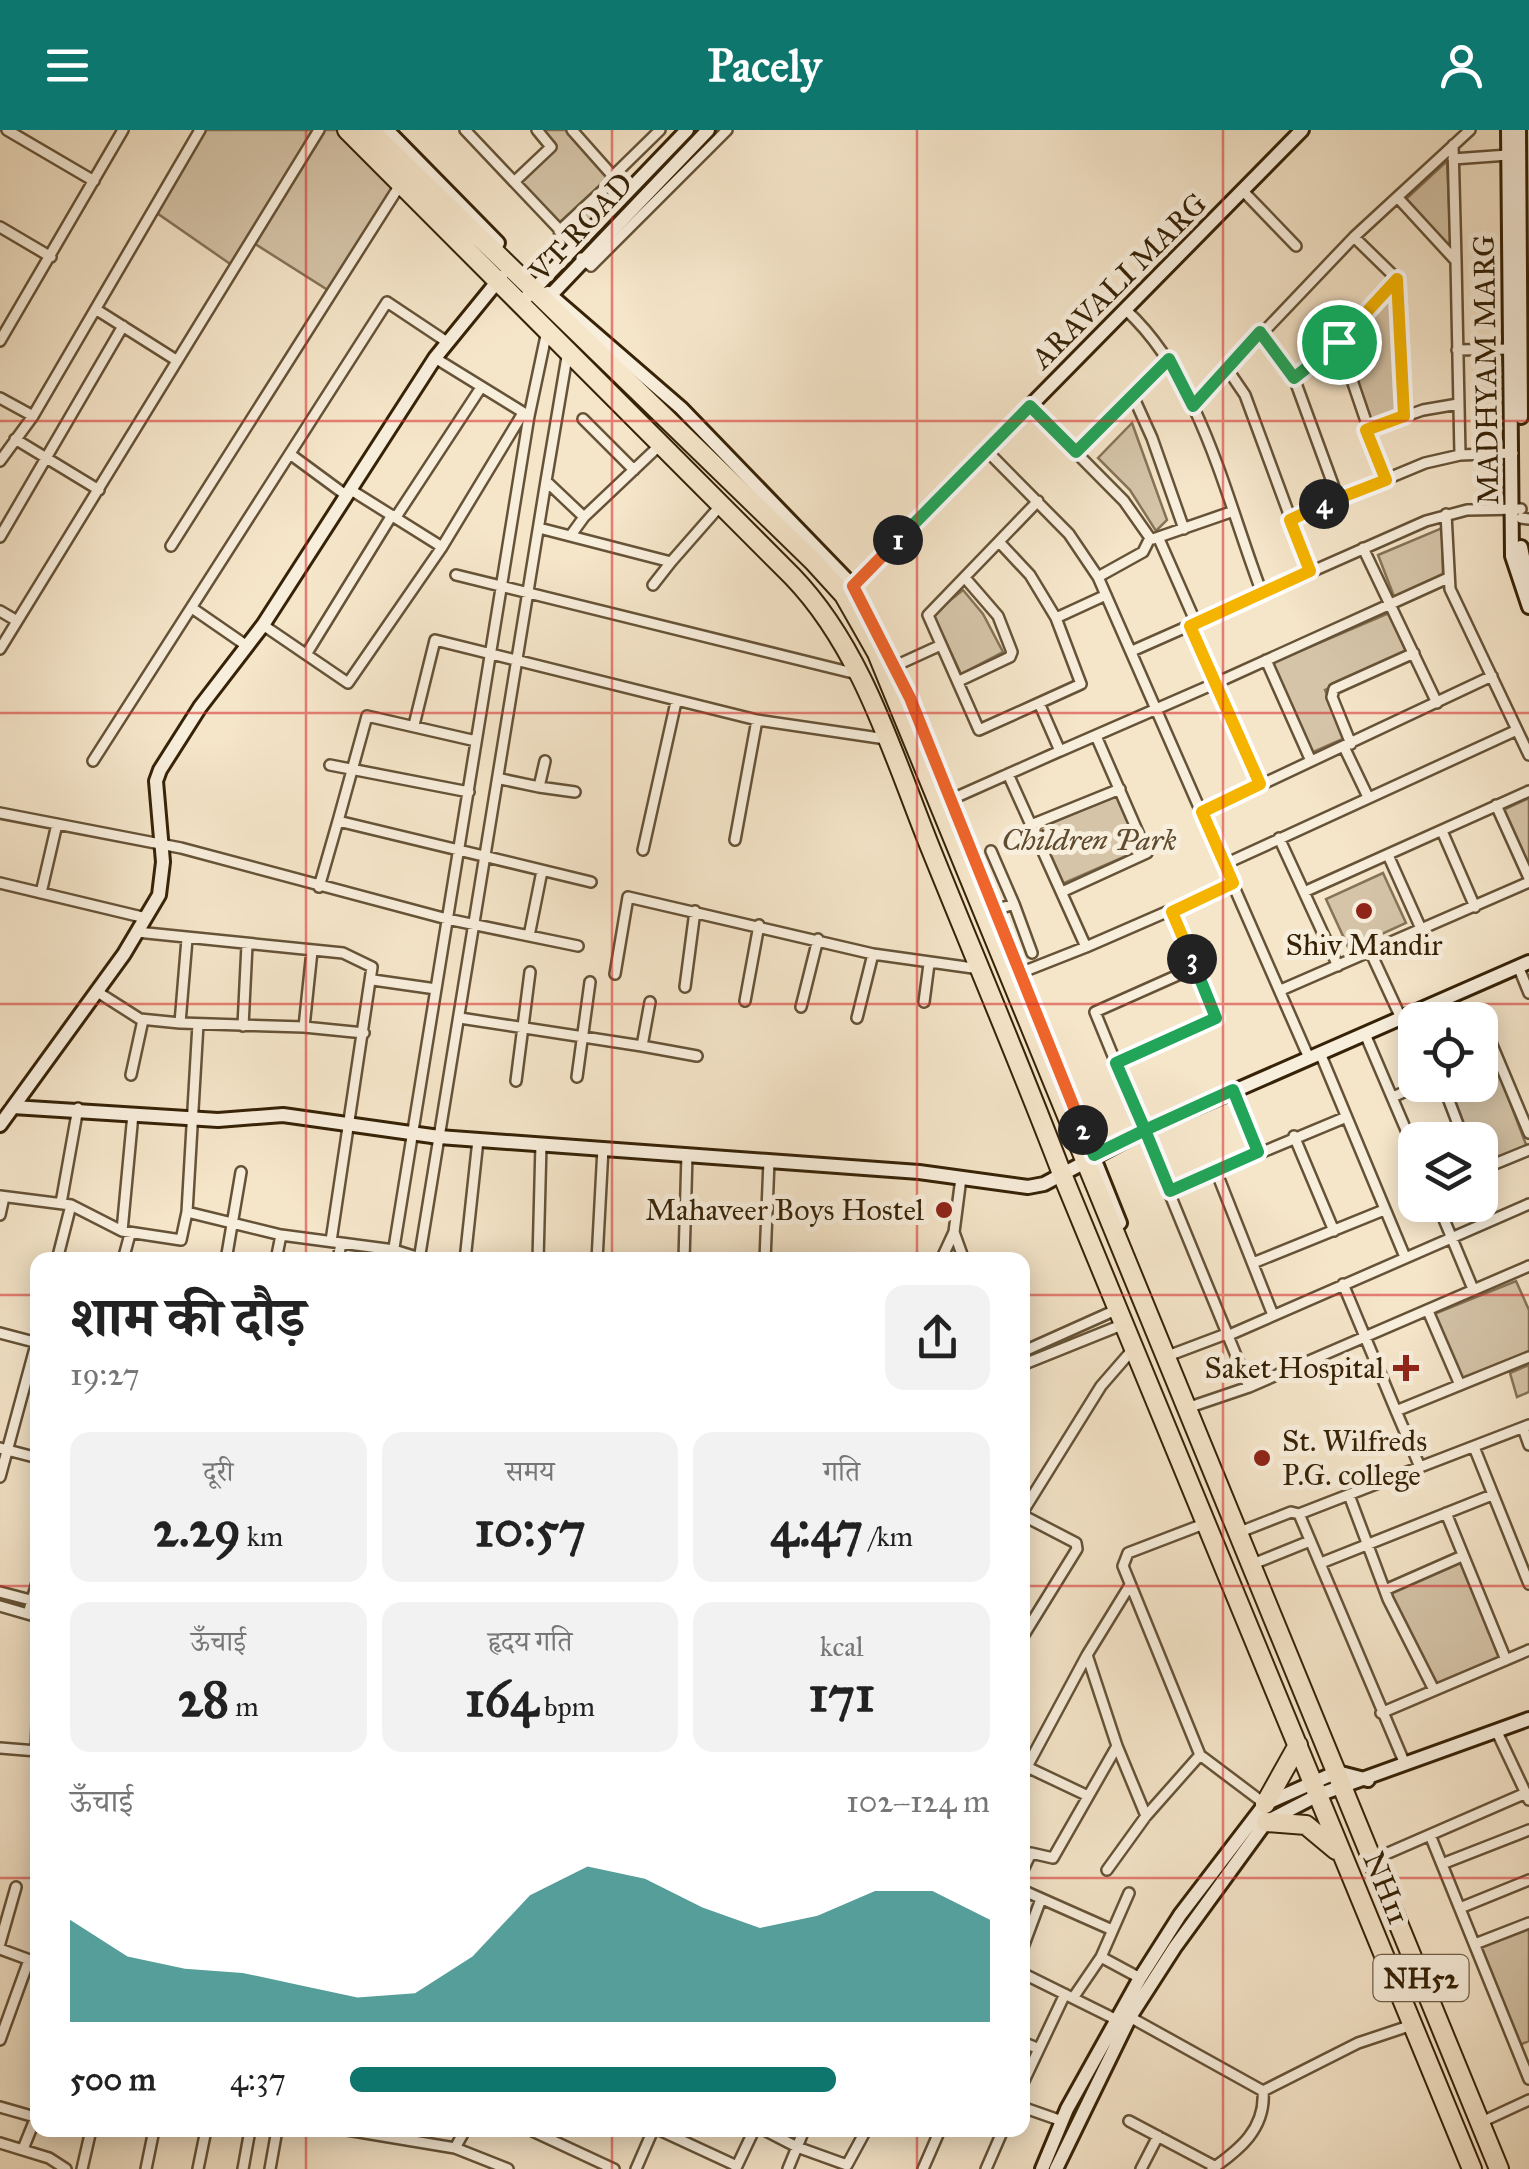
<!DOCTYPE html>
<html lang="hi">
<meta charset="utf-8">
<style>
:root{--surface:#fff;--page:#f2f2f2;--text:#222;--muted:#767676;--accent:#0f766e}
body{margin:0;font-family:"IM FELL Great Primer","Noto Serif Devanagari",serif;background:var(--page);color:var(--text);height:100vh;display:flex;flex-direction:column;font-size:38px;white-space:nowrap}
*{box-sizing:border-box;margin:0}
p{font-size:32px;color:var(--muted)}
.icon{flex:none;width:55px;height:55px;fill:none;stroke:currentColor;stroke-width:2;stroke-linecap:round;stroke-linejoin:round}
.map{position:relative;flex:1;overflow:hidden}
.sheet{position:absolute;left:30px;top:1122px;width:1000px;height:885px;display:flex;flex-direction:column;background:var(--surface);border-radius:20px;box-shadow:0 5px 25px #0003}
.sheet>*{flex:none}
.fabs{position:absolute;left:1398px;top:872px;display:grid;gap:20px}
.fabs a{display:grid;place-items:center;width:100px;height:100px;border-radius:20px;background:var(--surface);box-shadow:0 5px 25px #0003;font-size:50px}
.pin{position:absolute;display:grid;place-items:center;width:85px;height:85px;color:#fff;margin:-42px;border:5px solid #fff;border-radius:50%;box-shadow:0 2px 10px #0007}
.km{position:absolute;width:50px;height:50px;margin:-25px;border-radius:50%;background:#222;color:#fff;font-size:28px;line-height:50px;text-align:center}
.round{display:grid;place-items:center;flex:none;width:105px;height:105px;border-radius:20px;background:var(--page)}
.head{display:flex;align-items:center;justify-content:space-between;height:170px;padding:0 40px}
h1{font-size:55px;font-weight:700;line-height:75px}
.metrics{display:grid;grid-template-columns:repeat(3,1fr);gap:15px;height:170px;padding:10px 40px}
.metrics div{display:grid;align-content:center;border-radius:20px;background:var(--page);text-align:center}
.metrics b{font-size:50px;font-weight:700}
.metrics small{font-size:28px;font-weight:400}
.metrics p{font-size:28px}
.chart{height:280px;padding:20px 40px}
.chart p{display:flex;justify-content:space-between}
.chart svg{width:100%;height:180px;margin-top:10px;fill:var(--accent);opacity:.7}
ul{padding:0 40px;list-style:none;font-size:32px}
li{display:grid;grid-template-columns:160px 120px 1fr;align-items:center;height:75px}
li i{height:25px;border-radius:12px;background:var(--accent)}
header{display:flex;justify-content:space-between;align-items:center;height:130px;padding:0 40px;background:var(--accent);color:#fff;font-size:45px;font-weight:700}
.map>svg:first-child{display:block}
.green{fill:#d5c4a8;stroke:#867357;stroke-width:2.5}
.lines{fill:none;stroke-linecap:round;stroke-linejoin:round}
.street-casing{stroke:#665337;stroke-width:14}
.secondary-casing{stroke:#362206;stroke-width:18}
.highway-casing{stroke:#362206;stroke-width:22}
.street{stroke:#f8eedc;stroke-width:9}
.secondary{stroke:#f8eedc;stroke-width:12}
.highway{stroke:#f5e5c9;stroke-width:18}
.split-1-casing{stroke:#fff;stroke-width:20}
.split-2-casing{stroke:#fff;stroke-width:20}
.split-3-casing{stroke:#fff;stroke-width:20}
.split-4-casing{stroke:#fff;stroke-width:20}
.split-5-casing{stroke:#fff;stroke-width:20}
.split-1{stroke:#22a559;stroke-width:12}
.split-2{stroke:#f0652b;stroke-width:12}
.split-3{stroke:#22a559;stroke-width:12}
.split-4{stroke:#f5b400;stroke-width:12}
.split-5{stroke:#f5b400;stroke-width:12}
.grid{fill:none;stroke:#d62828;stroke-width:2.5;stroke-opacity:0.55}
.poi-dot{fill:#8f2418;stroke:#f8eedc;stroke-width:4}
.labels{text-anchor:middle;stroke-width:10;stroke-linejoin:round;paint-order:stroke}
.shield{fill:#f8eedc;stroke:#705f46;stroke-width:2.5}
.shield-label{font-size:28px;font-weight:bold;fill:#362206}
.street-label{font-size:30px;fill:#362206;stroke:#f8eedc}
.park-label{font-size:30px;font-style:italic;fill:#5e4a2e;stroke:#f8eedc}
.poi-label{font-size:30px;fill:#362206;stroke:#f8eedc;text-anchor:end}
</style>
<header><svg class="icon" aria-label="menu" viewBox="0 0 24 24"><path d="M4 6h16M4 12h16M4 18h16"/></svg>Pacely<svg class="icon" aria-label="person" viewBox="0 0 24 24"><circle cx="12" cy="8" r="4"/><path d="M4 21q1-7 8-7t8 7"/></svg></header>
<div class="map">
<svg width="1529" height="2039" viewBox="0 0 1529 2039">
<rect width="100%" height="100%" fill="#f5e5c9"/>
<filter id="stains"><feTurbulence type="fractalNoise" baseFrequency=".002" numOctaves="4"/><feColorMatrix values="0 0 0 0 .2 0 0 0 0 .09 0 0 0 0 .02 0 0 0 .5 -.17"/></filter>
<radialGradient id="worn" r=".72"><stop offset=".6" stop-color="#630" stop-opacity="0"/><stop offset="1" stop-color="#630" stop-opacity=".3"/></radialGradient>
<path class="green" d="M200,0H347L401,53L331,162L252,112L236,138L154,81Z
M536,0H572L627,62L574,115L514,52L551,17Z
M1447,31L1451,121L1406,69Z
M1397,149L1404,285L1366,300L1339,212Z
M1132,293L1167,390L1156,401L1130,360L1098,328Z
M1442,398L1443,448L1395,469L1378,425Z
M963,460L983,484L1003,522L961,544L933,484Z
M1389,483L1407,524L1325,560L1345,608L1311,623L1272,533Z
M1116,665L1140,720L1062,754L1038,699Z
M1529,668V737L1503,680Z
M1383,743L1406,793L1349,819L1326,769Z
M1493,928L1527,1017L1480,1034V1010H1470L1449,955H1480V933Z
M1516,1151L1529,1180V1222L1462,1248L1434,1184Z
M1529,1235V1262L1517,1267L1510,1243Z
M1460,1427L1506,1530L1434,1560L1385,1460Z
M1529,1793V1911L1517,1916L1475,1814Z"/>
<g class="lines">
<defs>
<path id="street" d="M7,0L94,51
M465,0L574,115
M572,0L627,62
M1453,15L1456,131
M1453,29L1508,25
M612,47L660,0
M514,52L551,17L537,0
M1243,61L1296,116
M1399,69L1456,131L1460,325
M0,97L51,127
M559,101L615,49
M1354,107L1397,149L1404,285
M581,128L591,136L727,0
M97,180L176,230
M1126,180C1201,249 1226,369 1262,463
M1260,201L1294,248L1338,368
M0,211L123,0
M1339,212L1386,350
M1457,220L1511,219
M1228,240L1245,265L1310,441
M1294,248L1339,212L1397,149
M1133,266L1152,308L1184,399
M0,268L33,286
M1030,276L1124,371L1150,408L1143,422L1098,447
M1193,276L1354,107L1470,0
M529,286L547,201
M583,289L634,340
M1366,300L1423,280L1458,274
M15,309L99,360
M986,320L1069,404L1098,447L1309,928
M1076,322L1169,229
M290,324L347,366
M0,331L33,286L200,0
M546,351L568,221
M351,360L442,417
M1038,371L928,485L979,600L1039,573
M1446,384L1450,459L1529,625
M396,387L480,259
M1521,388L1529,389
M1290,389L1425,333L1460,325L1513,323
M539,398L671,432L721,375
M571,405L584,387L660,315
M0,407L123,196
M1153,409L1231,382
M1159,409L1196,493
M1001,414L1030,445L1056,488L1106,465
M171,416L400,55
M1363,418L1437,573
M456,445L857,544
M653,455L671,432
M192,478L247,516
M0,481L17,491
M1056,488L1081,554L1039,573L1060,621L1216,553L1260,654
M263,495L348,553L442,417L523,283
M1190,496L1216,553L1448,448
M0,519L319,0
M1132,521L1426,391L1467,380L1521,379
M307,523L392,385
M1266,530L1311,631
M895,536L941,515
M959,551L1010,527L1012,522L998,486L966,449
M414,595L435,510L757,590L886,609
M1351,614L1332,567L1334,559L1414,523
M1344,617L1368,667
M93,631L387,172L447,212
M330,635L469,662
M1008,644L1086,817L1020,843
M501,649L539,657L545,631
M539,657L575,662
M952,669L1060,621
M1496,675L1529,748
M1203,682L1492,546
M0,683L181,718L447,789L578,816
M338,691L367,586L476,611
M1031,695L1120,659
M1442,701L1475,777
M1279,708L1338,836
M735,710L757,590
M643,720L676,572
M991,721L1014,774L995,780
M1388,725L1422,801
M1225,734L1517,600
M0,753L146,788
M319,757L338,691L591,752
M1064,761L1147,723L1096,606
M1304,762L1529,661
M41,763L57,694
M1014,774L1032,823
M137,802L343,823L372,837L331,1111
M529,806L542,741
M1086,817L1233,753
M1370,821L1401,888
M1518,836L1529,863
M1196,837L1095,882L1249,1257
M615,844L628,767L873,824L980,839
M373,850L436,859
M685,857L695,781
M1281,860L1529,752
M96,861L140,889L180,893L187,809
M745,871L759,795
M924,872L929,834
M801,877L818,809
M460,888L642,916L650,872
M857,888L873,824
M180,893L304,897L312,821
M243,896L247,815
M304,897L364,903
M1485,898L1495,922
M1365,904L1415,1021
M642,916L697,926
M1320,923L1405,1127
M1480,929L1495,922L1529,1003
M1116,933L1216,888L1173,782
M131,945L143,890
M577,947L590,852
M516,951L530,842
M1443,955L1464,1010
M1233,961L1258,1022
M1393,967L1419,955
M1294,1006L1334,1101
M1480,1040L1529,1020
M1216,1041L1273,1185
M1169,1061L1344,988
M0,1066L71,1075L122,1101L181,1110L187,1082L198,894
M61,1073L78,978
M1438,1075L1473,1159
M187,1082L281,1105L394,1120L426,1130
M0,1085L4,1067
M122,1101L133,984
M954,1102L964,1130
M57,1130L71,1075
M123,1130L130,1104
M226,1130L241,1042
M276,1130L281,1105
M338,1130L341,1113
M392,1130L529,286L435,228
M419,1130L546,351L584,387
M465,1130L478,1010
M538,1130L541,1014
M597,1130L603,1018
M684,1130L687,1024
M765,1130L769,1031
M941,1130L954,1102L961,1048
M1253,1133L1384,1080
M1343,1154L1396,1281
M1428,1181L1460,1255
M0,1203L38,1213
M1227,1206L1529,1074
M1022,1222L1118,1179
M1173,1224L1226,1204
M1022,1235L1124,1194
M1187,1278L1249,1257L1529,1136
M1523,1298L1529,1315
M1474,1317L1529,1454
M0,1318L38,1328
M1420,1337L1529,1295
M0,1347L38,1207
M1349,1365L1388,1469L1434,1560
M1022,1383L1101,1256L1134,1218
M1446,1383L1506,1530
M1299,1384L1405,1634
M1209,1392L1128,1423L1123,1436L1200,1625L1265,1674
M1245,1400L1291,1382L1299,1384L1420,1337L1396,1281L1529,1227
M1258,1432L1310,1411
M1321,1433L1492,1365
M1385,1460L1460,1427
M0,1462L38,1472
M0,1476L38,1487
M28,1484L38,1449
M1022,1508L1077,1419L1076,1413L1024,1386
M1381,1583L1529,1520
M1496,1600L1529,1670
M1117,1616L1146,1686
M0,1618L37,1621
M36,1621L38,1568
M1027,1637L1086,1665
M1022,1646L1087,1525L1130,1455
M1430,1705L1529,1949
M1379,1727L1526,1663
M1442,1734L1529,1700
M1107,1740L1146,1686L1200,1625
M1022,1742L1031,1723L1053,1728L1117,1616L1087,1525
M1022,1760L1110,1799
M1460,1778L1529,1750
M0,1813L16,1757
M1475,1814L1529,1793
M0,1819L38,1833
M1022,1820L1041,1769
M1101,1827L1140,1848
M1022,1843L1117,1890
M1073,1868L1101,1827L1129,1763
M1128,1886L1263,1961
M0,1910L29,1830
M1022,1912L1037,1918
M1022,1955L1065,1864
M0,1977L35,1987
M1022,1977L1062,1991
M1488,1989L1529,1970
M1129,1991L1214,2036
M347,2000L455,2018L508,2039
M530,2000L614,2039
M659,2000L737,2036
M764,2000L797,2017L804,2000
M0,2013L49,2028L66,2039
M455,2018L465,2000
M23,2019L38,1982
M736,2038L754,2000
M82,2039L91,2000
M146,2039L154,2000
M198,2039L206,2000
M243,2039L250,2000
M270,2039L277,2000
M636,2039L653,2000
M788,2039L797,2017L847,2035L866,2000
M923,2039L940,2000
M986,2039L1003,2000
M1141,2039L1158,2006
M1212,2039C1239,2020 1266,1999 1263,1961L1358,1913L1412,1895"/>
<path id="secondary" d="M387,0L498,113
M1508,0L1512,426L1529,477
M1519,0L1521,287
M548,163L681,278L853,456L910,568L1120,1093
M548,168L708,0
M520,174L687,0
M1521,417L1529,456
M849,460L1302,0
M13,977L218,990L283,985L439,1007L919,1042L1028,1057L1044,1054L1145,1000L1529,832
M0,995L124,824L159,765L163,732L156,651L160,640L200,577L263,495L435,228L501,147
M1042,2039L1067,1979L1140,1848L1180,1785L1265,1674L1337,1642L1368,1650
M1056,2039L1130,1887L1175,1817L1266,1692L1318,1665L1529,1589"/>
<path id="highway" d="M347,0L792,446C862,518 893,625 930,717C974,826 1020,934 1062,1044L1472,2039
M369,0L813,431L844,465L877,523L1499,2039
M1265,1674L1298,1615
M1266,1692L1306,1695L1336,1720"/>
</defs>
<use href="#street" class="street-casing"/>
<use href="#secondary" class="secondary-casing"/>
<use href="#highway" class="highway-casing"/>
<use href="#street" class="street"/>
<use href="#secondary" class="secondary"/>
<use href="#highway" class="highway"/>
</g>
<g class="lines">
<defs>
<path id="split-1" d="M898,410L1030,276L1076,322L1169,229L1193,276L1260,202L1294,248L1339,212"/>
<path id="split-2" d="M898,410L853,456L910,568L1083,1000"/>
<path id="split-3" d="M1083,1000L1094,1025L1145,1000L1170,1061L1258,1022L1233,960L1145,1000L1116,933L1216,888L1192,829"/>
<path id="split-4" d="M1192,829L1172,782L1233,753L1202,682L1260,654L1190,496L1310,441L1290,390L1324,374"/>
<path id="split-5" d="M1324,374L1386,350L1366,300L1404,286L1397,149L1339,212"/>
</defs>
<use href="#split-1" class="split-1-casing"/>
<use href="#split-2" class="split-2-casing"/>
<use href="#split-3" class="split-3-casing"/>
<use href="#split-4" class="split-4-casing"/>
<use href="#split-5" class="split-5-casing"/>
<use href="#split-1" class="split-1"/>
<use href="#split-2" class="split-2"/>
<use href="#split-3" class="split-3"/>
<use href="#split-4" class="split-4"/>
<use href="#split-5" class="split-5"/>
</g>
<path class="grid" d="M306,0V1130M612,0V1130M917,0V1130M1223,0V2039M0,291H1529M0,583H1529M0,874H1529M0,1165H38M1022,1165H1529M0,1456H38M1022,1456H1529M0,1748H38M1022,1748H1529M306,2000V2039M612,2000V2039M917,2000V2039"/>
<g class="poi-dot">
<circle cx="1364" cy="781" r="10"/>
<circle cx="944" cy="1080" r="10"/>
<path d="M1401 1223h10v10h10v10h-10v10h-10v-10h-10v-10h10z"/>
<circle cx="1262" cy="1328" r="10"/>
</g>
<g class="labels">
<rect class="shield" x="1373.5" y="1825" width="95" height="46" rx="8"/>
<g class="shield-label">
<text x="1421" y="1858">NH52</text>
</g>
<g class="street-label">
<text transform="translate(581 97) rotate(-47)" y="10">VT ROAD</text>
<text transform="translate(1119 151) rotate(-45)" y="10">ARAVALI MARG</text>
<text transform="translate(1486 240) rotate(-91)" y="10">MADHYAM MARG</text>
<text transform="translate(1386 1758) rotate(68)" y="10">NH11</text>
</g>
<g class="park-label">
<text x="1089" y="720">Children Park</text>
</g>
<g class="poi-label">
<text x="1364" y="825" text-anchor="middle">Shiv Mandir</text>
<text x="924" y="1090">Mahaveer Boys Hostel</text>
<text x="1384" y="1248">Saket Hospital</text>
<text x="1282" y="1321" text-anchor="start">St. Wilfreds<tspan x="1282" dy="34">P.G. college</tspan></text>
</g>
</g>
<rect width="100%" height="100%" filter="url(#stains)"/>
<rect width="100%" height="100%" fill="url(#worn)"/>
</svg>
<div class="fabs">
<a><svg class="icon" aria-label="locate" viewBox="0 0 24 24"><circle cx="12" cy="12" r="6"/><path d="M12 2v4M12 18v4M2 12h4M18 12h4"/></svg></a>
<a><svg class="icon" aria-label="layers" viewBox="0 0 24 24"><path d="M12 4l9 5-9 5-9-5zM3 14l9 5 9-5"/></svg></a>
</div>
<div class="pin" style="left:1339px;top:212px;background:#1e9e55"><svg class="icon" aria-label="arrive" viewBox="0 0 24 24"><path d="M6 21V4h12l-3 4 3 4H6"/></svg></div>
<b class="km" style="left:898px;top:410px">1</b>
<b class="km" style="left:1083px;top:1000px">2</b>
<b class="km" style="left:1192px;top:829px">3</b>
<b class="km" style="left:1324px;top:374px">4</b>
<section class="sheet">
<div class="head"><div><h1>शाम की दौड़</h1><p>19:27</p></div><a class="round"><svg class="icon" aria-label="share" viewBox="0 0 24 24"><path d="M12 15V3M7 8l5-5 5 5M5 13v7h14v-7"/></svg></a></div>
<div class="metrics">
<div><p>दूरी</p><b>2.29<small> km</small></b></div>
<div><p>समय</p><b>10:57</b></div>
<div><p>गति</p><b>4:47<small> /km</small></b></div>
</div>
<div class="metrics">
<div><p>ऊँचाई</p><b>28<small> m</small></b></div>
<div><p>हृदय गति</p><b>164<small> bpm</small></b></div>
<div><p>kcal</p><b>171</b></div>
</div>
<div class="chart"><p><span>ऊँचाई</span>102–124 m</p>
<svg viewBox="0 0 160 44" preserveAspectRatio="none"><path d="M0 44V19L10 28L20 31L30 32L40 35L50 38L60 37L70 28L80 13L90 6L100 9L110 16L120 21L130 18L140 12L150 12L160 19V44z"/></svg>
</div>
<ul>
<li><b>500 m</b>4:37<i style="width:76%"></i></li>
</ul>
</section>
</div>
